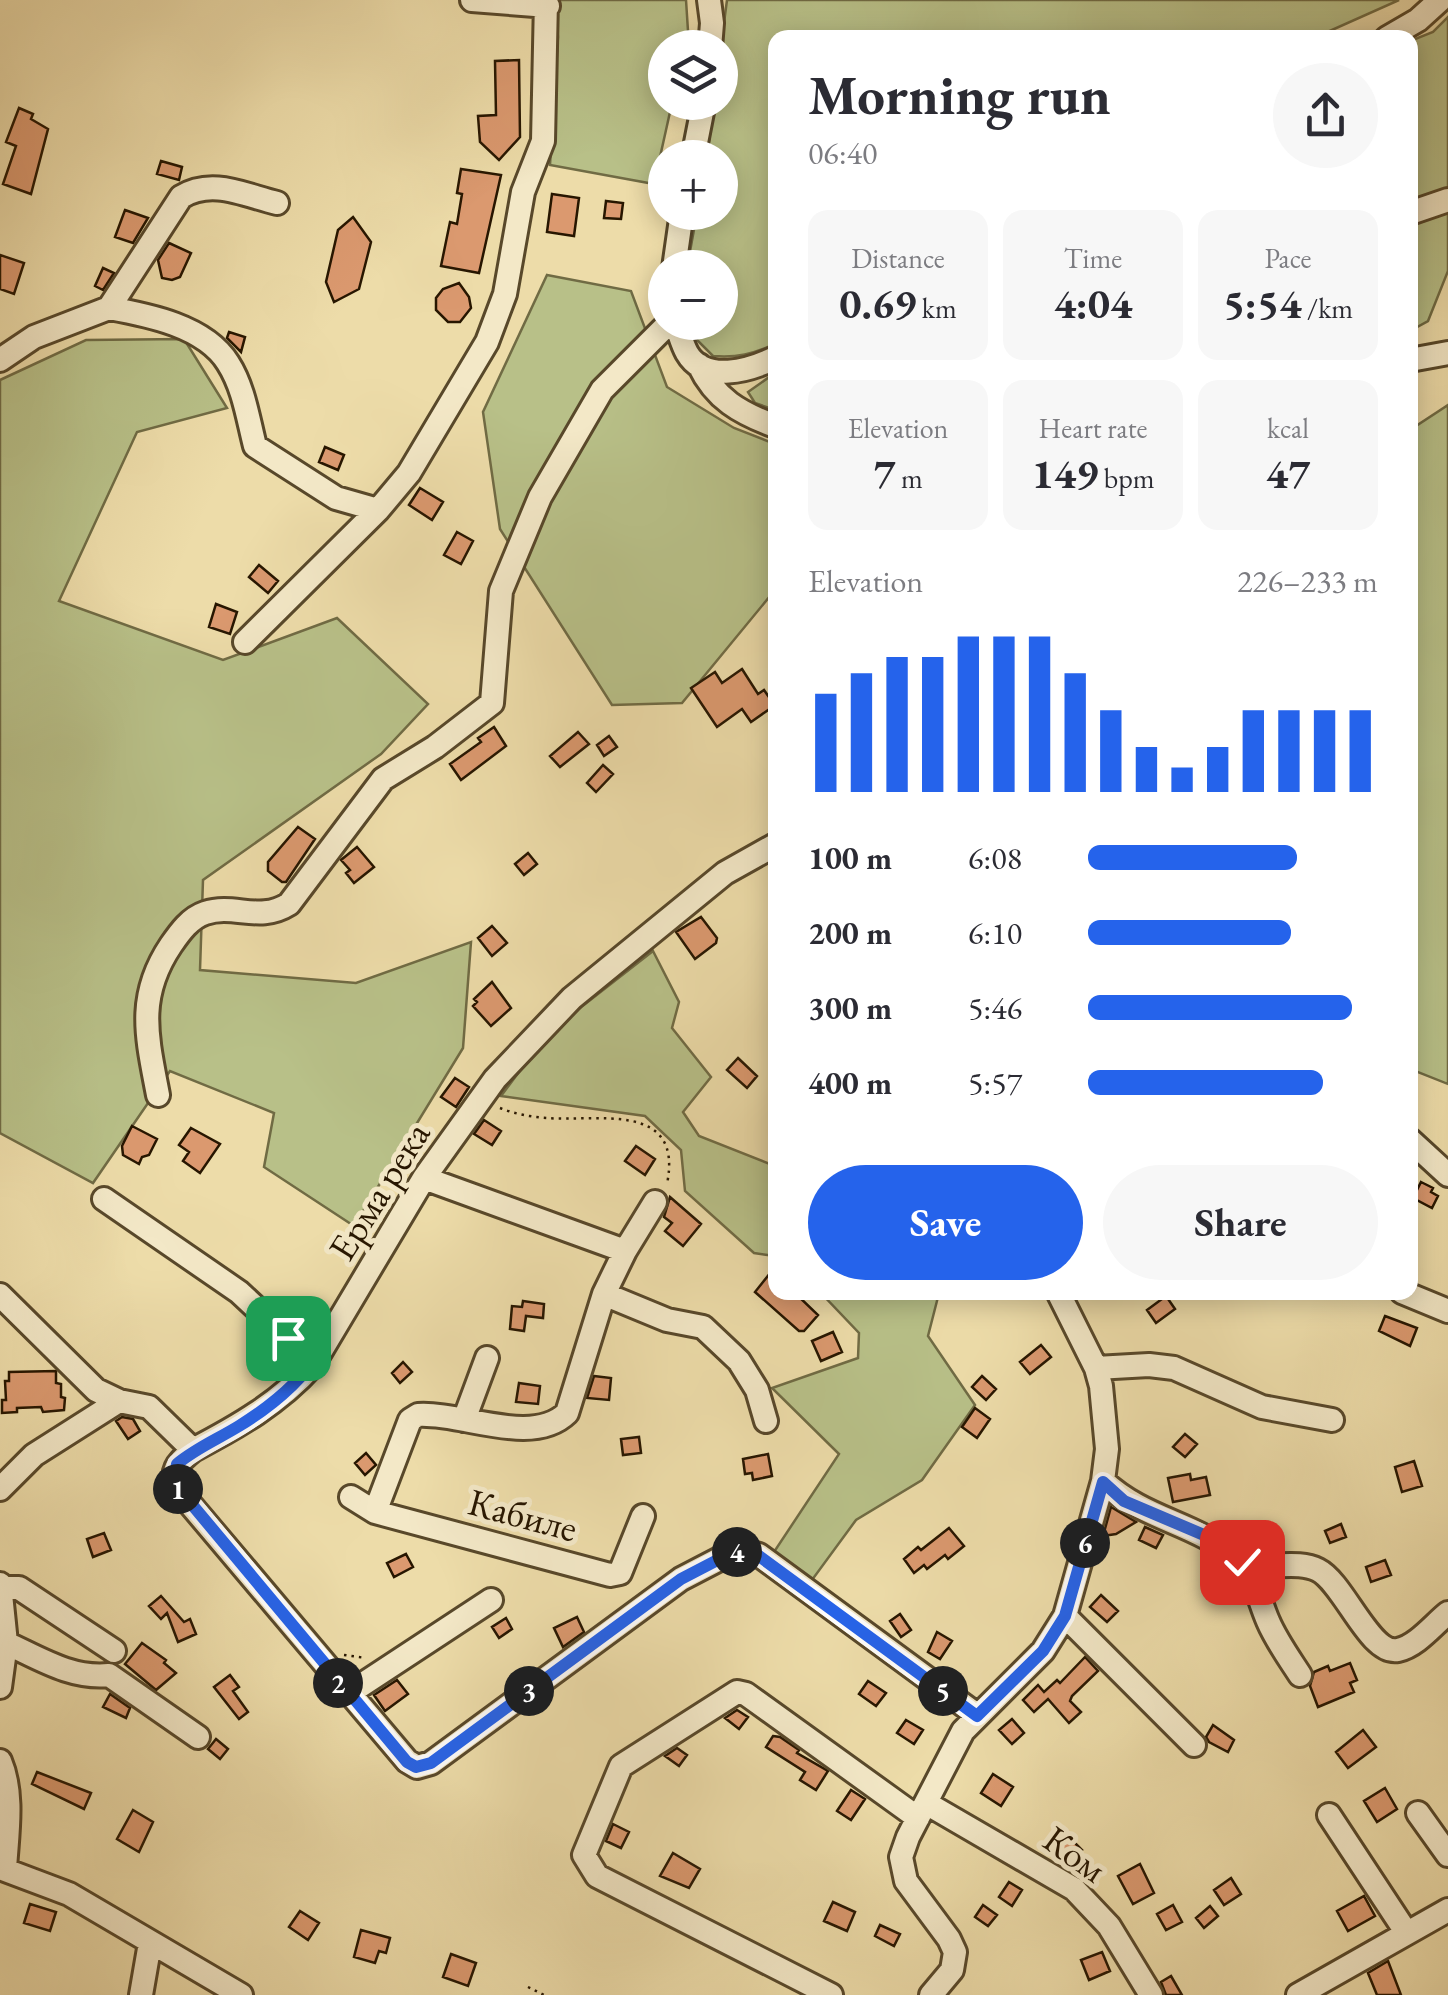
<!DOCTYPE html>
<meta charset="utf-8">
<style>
:root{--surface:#fff;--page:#f7f7f7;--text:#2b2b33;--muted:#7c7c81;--accent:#2563eb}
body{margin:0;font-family:"EB Garamond",serif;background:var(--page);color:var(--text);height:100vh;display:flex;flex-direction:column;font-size:38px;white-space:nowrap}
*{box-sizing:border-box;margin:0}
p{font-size:32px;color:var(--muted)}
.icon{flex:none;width:55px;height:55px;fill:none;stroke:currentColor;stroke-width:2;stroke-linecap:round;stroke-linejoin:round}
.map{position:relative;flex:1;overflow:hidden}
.details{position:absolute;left:768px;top:30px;width:650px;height:1270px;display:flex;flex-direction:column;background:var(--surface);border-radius:20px;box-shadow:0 5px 25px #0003}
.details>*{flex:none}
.fabs{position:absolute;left:648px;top:30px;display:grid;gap:20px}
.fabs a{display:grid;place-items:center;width:90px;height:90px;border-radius:50%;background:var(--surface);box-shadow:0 5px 25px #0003;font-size:50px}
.pin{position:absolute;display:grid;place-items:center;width:85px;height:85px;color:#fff;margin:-42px;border-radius:20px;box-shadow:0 5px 15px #0006}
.km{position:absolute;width:50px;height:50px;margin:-25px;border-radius:50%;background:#222;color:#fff;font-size:28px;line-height:50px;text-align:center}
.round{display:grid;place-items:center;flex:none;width:105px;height:105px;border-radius:52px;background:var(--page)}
.summary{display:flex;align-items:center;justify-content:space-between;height:170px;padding:0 40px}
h1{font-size:55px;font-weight:700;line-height:75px}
.stats{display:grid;grid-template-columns:repeat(3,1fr);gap:15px;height:170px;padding:10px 40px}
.stats div{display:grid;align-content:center;border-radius:20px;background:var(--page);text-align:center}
.stats b{font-size:42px;font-weight:700}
.stats small{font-size:28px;font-weight:400}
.stats p{font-size:28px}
.chart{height:280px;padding:20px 40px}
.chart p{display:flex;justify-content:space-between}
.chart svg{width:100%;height:180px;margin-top:10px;stroke:var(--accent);stroke-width:6}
.button{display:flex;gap:20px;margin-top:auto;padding:20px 40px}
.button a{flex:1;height:115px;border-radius:60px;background:var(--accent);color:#fff;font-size:40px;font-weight:700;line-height:115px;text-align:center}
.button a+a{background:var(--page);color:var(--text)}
ul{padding:0 40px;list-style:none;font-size:32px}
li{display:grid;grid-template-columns:160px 120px 1fr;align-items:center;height:75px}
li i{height:25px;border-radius:12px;background:var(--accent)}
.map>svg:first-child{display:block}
.green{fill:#b8c088;stroke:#706b44;stroke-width:2.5}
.building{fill:#db996f;stroke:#271600;stroke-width:2.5}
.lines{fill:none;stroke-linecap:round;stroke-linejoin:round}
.minor-casing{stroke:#58482a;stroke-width:28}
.path{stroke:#271600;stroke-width:2.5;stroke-dasharray:2.5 5;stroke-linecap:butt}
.minor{stroke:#f3e8c7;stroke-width:22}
.route-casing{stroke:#fff;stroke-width:20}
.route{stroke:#2563eb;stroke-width:12}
.labels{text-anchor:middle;stroke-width:10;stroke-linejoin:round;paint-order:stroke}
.street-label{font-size:38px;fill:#271600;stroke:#f3e8c7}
</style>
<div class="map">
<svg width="1448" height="1995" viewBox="0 0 1448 1995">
<rect width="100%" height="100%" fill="#eddca9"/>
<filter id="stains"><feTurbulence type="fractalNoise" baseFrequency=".002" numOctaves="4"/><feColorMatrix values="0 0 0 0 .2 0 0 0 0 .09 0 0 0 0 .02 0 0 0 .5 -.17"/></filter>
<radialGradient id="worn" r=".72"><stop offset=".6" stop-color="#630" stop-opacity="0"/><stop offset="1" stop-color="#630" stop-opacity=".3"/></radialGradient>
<path class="green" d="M555,0H686L688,31L685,47L665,48V102L672,103L654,184L550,165L558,37Z
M727,0H1399L1323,34L1302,37L775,38V344C753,354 737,358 713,356L696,339L689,323L720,322V268H687L697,213L720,212V158L707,157L714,103L720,102V53Z
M1448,17V271L1428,321L1410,331V41L1433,32Z
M547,275L631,291L667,387L734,428L775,444V590L682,703L612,705L500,529L483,412Z
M184,339L227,408L137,432L59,601L223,660L337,618L428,704L381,754L203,880L200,970L356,983L471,942L463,1048L354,1226L264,1167L274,1113L170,1071L93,1183L0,1133V380L86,340Z
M775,373V410L755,403L748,392Z
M1448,405V1084L1410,1069V430Z
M653,951L679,1002L672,1028L711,1077L683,1112L699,1136L775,1166V1256L754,1253L685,1191L681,1150L645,1116L501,1096L548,1033Z
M821,1293H939L928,1336L975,1405L922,1480L856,1520L801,1595L766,1564L839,1454L772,1388L858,1358L859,1333Z"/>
<path class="building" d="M519,60L520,137L499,160L480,142L478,116L496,115L495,61Z
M19,108L33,114L31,119L48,129L31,194L3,184L16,146L6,142Z
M161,161L182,167L179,180L157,174Z
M461,169L501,175L479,273L441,266L450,222L457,224L462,194L457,193Z
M552,194L579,198L574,236L547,232Z
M606,201L623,203L621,219L604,218Z
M125,210L148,218L133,243L115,237Z
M353,217L371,242L359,289L334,302L326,282L338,230Z
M169,243L191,253L180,277L172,280L162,278L158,260Z
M0,255L24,263L14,294L0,289Z
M103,268L114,273L103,290L95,286Z
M459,283L469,297L471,308L460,322H448L436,310V298L443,289Z
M229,332L245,337L241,352L227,338Z
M325,447L344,455L338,470L319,462Z
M420,488L443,502L432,520L409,505Z
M457,532L473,541L461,564L444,555Z
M259,565L278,581L268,593L249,577Z
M216,604L237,612L230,634L209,627Z
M742,669L758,694L764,690L771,700V708L751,722L742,709L717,727L691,688L715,672L722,683Z
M494,727L506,746L461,780L450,764L481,742L478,738Z
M578,732L589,744L560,767L550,756Z
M609,736L617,747L604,756L597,745Z
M603,765L613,774L596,792L587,783Z
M298,827L315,839L286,882H282L268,871V862Z
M357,847L374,867L354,883L346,873L350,870L341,860Z
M528,853L537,864L524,875L515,864Z
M701,917L717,938L716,943L695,959L676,932Z
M492,926L507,943L492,956L478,938Z
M492,982L511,1008L491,1026L473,1006L477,1002L474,999Z
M738,1058L757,1076L747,1088L727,1070Z
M455,1078L469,1087L456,1107L441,1097Z
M484,1120L501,1131L492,1145L474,1134Z
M132,1126L157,1139L149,1155L142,1157L139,1164L123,1155L122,1146Z
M191,1128L220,1144L200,1173L183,1161L189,1152L179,1145Z
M636,1146L655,1159L645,1175L625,1161Z
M1421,1182L1433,1188L1431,1192L1438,1196L1432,1208L1413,1198Z
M670,1197L701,1224L683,1246L665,1231L672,1223L664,1217Z
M775,1267V1292H794L818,1315L804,1331H799L755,1292Z
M1166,1296L1175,1309L1156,1323L1147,1310Z
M523,1301L544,1304L543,1318L526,1316L524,1331L510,1329L512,1306L522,1307Z
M1385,1316L1417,1328L1410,1346L1379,1331Z
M833,1332L842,1352L821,1361L812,1341Z
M263,1335L277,1350L265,1360L251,1344Z
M1041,1345L1051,1357L1030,1374L1020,1362Z
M403,1362L412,1372L400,1383L392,1373Z
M56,1371V1383L61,1384V1397L65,1398L64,1410L43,1412L41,1407L17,1408V1412L2,1413V1400H6L5,1381H9V1372Z
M594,1376L611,1378L609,1400L587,1398Z
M982,1376L996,1389L986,1400L972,1387Z
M519,1383L540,1386L538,1404L516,1402Z
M975,1408L990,1419L977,1438L962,1427Z
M122,1417L133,1419L140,1431L128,1439L116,1421Z
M1185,1434L1197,1444L1185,1457L1173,1447Z
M639,1437L641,1453L623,1455L621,1439Z
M366,1453L376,1465L365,1475L355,1463Z
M768,1454L772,1476L753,1480L752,1473L745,1474L743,1459Z
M1414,1461L1422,1486L1402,1492L1395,1467Z
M1190,1474L1191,1480L1206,1477L1210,1495L1173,1502L1168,1478Z
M1111,1507L1136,1522L1116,1534L1103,1536Z
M1341,1524L1346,1537L1330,1543L1325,1531Z
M1145,1527L1163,1535L1156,1548L1139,1540Z
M949,1528L964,1546L948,1559L945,1555L927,1569L924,1565L914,1573L904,1559L918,1547L921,1550Z
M104,1533L111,1550L93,1557L87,1539Z
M406,1554L413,1567L394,1577L387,1563Z
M1385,1560L1391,1575L1371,1582L1366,1567Z
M1101,1595L1118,1611L1107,1622L1090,1607Z
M161,1596L184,1622L190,1619L196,1634L178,1642L167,1613L161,1619L149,1606Z
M900,1614L911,1630L901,1637L890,1621Z
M577,1617L584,1632L563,1647L554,1628Z
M506,1618L512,1629L499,1638L492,1627Z
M937,1632L952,1641L940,1659L928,1652Z
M142,1643L166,1660L164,1663L176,1673L156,1690L125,1664Z
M1085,1657L1098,1671L1072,1696L1070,1701L1081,1712L1069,1723L1048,1699L1034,1712L1023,1700L1038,1685L1044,1692L1057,1680L1060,1683Z
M1350,1663L1357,1680L1350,1683L1354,1692L1318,1707L1310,1686L1314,1672L1328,1666L1330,1671Z
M230,1675L239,1687L233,1691L248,1712L239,1719L214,1687Z
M397,1680L408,1694L385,1711L374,1695Z
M868,1681L886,1693L876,1706L859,1694Z
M110,1694L130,1708L126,1718L103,1707Z
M737,1710L748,1717L739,1729L725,1718Z
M1012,1719L1024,1733L1012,1744L999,1730Z
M906,1720L923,1730L914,1744L897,1733Z
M1213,1725L1234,1740L1228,1752L1209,1742L1206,1737Z
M1363,1730L1376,1747L1348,1768L1336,1752Z
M773,1736L780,1737L799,1750L797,1753L828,1771L816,1790L800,1780L805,1772L766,1747Z
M216,1739L228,1749L220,1759L208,1749Z
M677,1748L687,1755L679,1766L665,1756Z
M37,1772L91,1793L84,1809L32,1784Z
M993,1774L1013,1787L1001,1806L981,1793Z
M1385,1788L1397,1809L1377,1822L1364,1801Z
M851,1790L865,1799L851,1820L837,1811Z
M133,1810L153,1822L139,1852L117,1839Z
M613,1824L629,1832L621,1848L606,1841Z
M1067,1835L1082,1850L1072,1860L1057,1845Z
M673,1853L700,1869L689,1888L660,1876Z
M1140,1864L1154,1893L1133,1904L1118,1876Z
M1231,1878L1241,1894L1224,1905L1214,1890Z
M1009,1882L1022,1890L1012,1906L999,1897Z
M1364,1896L1375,1916L1348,1931L1337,1911Z
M833,1902L855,1912L847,1931L824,1921Z
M30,1904L56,1912L50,1931L24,1923Z
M983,1905L997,1915L988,1926L975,1917Z
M1173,1905L1182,1922L1166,1930L1157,1914Z
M1210,1906L1218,1916L1204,1928L1196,1918Z
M300,1911L319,1923L308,1940L289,1927Z
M880,1925L900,1934L894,1946L875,1936Z
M361,1930L390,1938L386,1953L379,1951L375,1963L354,1957Z
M1102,1952L1110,1971L1089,1980L1081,1960Z
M451,1954L476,1963L468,1986L443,1977Z
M1388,1961L1401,1995H1377L1368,1973Z
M1171,1976L1182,1995H1166L1161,1982Z"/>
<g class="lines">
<defs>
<path id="minor" d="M472,0L548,6
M709,0L712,23L710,48
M1387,38L1418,20L1440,0
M693,158L704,102
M1410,213L1448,200
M674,268L682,212
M109,308C148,315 205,326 228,363C244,388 248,419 255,446L336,498L378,510
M675,322C679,332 682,344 687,353C705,384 750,370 775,358
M0,360L34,337L109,308L181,197C212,178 244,195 277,203
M1410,360L1448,353
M699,365C715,399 740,413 775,426
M245,642L378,510L409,473L487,342L505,294L523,192L543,141L546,0
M158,1095C147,1037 136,997 171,945C180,932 190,918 205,913C235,903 259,923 289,904L383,779L435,747L492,703L501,591L540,497L602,390L670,322
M1410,1140L1448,1175
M424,1178L625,1251L655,1202
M104,1199L239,1292L301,1350L313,1353L321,1351
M1402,1292L1448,1311
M604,1294L667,1320L703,1327L739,1361L757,1390L766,1421
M0,1295L96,1390L119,1401L149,1407L193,1450C237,1427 279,1403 312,1366L424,1178L495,1079L572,998L725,873L775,845
M1096,1368L1149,1365L1174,1368L1262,1407L1332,1420
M464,1420L487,1358
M193,1450C178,1462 168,1472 179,1491L407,1761L417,1767L431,1763L681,1579L731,1553L745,1551L759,1555L977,1715
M1103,1481C1146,1521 1196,1522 1237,1559C1255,1574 1259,1601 1268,1621C1276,1640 1289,1658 1300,1675
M0,1489L34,1455L119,1401
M351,1497L375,1512L610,1575L620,1573L643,1516
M375,1512L410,1420L418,1415C462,1412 532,1447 567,1413L604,1294L625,1251
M1242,1562C1266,1571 1296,1559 1318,1570C1344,1583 1370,1656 1398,1650C1417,1646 1434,1624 1448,1613
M0,1584L6,1643L0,1687
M2,1588H19L114,1651
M1065,1616L1194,1745
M6,1643C39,1658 71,1679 109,1675L198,1737
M348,1694L491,1600
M0,1761C14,1794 7,1834 5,1869
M926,1803L1074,1889L1109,1926L1151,1995
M1418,1813L1448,1855
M1329,1815L1406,1932
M0,1868L69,1894L241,1995
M141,1995L150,1943
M831,1995L597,1876L584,1855L621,1766L737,1692L746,1694L918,1818
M931,1995L952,1970L955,1952L949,1939L906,1881L901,1857L908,1837L963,1731L1043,1651L1065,1616L1103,1481L1107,1449L1101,1386L1096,1368L1058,1292
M1298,1995L1448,1910"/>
</defs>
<use href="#minor" class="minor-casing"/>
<path class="path" d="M500,1108C515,1114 531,1117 547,1118C596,1122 684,1100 667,1184
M344,1655L366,1658
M528,1987L544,1995"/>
<use href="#minor" class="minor"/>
</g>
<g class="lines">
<defs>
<path id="route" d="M288,1338L306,1353L321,1350C301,1382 270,1407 239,1426C218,1439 196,1448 177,1464L174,1483L407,1762L416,1767L431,1763L681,1579L731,1553L746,1551L759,1556L977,1716L1043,1651L1065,1616L1103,1482L1124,1501L1211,1538L1242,1562"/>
</defs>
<use href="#route" class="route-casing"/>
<use href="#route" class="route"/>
</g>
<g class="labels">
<g class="street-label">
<text transform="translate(379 1191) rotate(-58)" y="13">Ерма река</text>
<text transform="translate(523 1515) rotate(15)" y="13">Кабиле</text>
<text transform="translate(1075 1854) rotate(36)" y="13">Ком</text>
</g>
</g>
<rect width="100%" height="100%" filter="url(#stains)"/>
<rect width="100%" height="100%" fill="url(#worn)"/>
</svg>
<div class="fabs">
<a><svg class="icon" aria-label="layers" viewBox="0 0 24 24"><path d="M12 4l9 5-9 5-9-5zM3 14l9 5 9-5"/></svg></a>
<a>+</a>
<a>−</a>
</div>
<div class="pin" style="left:288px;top:1338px;background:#1e9e55"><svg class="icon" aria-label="arrive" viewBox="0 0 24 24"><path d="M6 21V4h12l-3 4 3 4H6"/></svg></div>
<div class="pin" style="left:1242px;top:1562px;background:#d93025"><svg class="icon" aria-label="check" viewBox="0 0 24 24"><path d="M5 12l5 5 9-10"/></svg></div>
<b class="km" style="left:178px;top:1489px">1</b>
<b class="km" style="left:338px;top:1683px">2</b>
<b class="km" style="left:529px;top:1691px">3</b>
<b class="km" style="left:737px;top:1552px">4</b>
<b class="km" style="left:943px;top:1691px">5</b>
<b class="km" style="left:1085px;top:1543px">6</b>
<section class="details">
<div class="summary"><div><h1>Morning run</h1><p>06:40</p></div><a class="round"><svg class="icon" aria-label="share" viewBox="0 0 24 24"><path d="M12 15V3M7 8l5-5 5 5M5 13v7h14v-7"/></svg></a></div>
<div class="stats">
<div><p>Distance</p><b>0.69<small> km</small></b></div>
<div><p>Time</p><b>4:04</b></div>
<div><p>Pace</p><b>5:54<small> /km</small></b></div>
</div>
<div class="stats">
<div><p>Elevation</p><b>7<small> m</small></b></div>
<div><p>Heart rate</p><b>149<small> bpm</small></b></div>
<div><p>kcal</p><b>47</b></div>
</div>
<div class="chart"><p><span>Elevation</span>226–233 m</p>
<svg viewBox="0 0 160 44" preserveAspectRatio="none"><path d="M5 44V20M15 44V15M25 44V11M35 44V11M45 44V6M55 44V6M65 44V6M75 44V15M85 44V24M95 44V33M105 44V38M115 44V33M125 44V24M135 44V24M145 44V24M155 44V24"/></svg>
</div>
<ul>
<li><b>100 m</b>6:08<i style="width:72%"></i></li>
<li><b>200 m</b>6:10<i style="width:70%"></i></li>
<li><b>300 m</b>5:46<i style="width:91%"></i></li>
<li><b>400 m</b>5:57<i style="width:81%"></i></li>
</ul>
<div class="button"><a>Save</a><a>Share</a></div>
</section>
</div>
